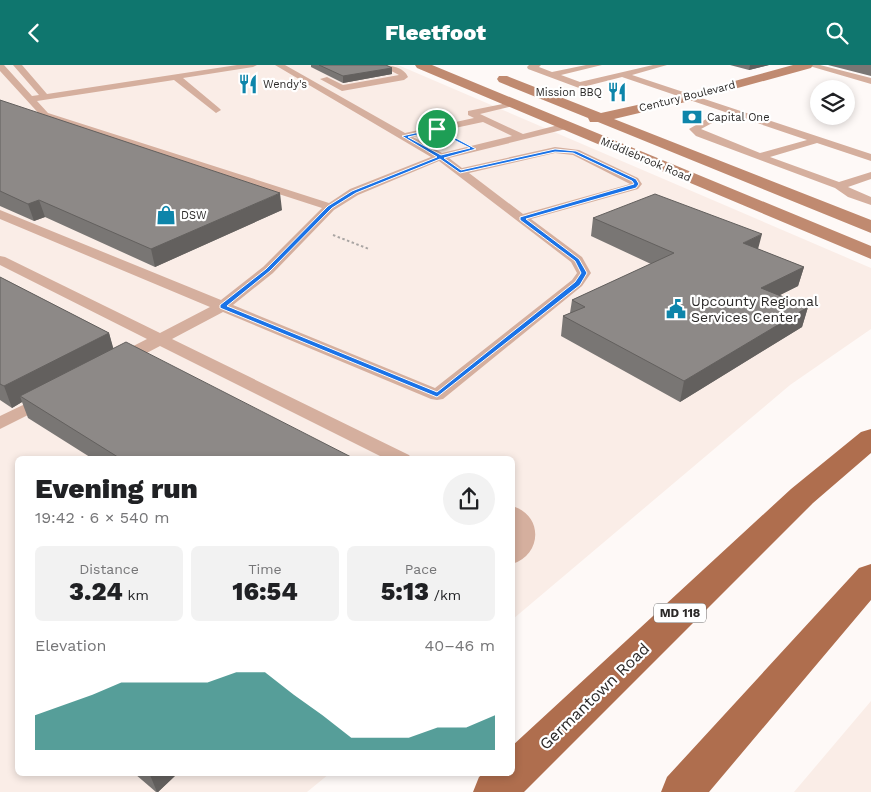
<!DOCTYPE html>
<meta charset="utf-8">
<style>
:root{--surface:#fff;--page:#f2f2f2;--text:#202124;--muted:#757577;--accent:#0f766e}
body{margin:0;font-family:"Work Sans",sans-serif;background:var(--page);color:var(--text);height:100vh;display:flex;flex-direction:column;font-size:19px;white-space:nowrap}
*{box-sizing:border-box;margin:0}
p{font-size:16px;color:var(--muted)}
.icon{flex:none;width:28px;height:28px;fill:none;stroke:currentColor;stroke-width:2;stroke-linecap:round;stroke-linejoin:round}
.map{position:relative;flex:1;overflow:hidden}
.details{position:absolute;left:15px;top:391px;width:500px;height:320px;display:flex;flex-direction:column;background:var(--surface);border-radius:8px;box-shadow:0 2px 8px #0003}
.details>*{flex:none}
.controls{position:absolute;left:810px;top:15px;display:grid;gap:10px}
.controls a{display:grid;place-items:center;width:45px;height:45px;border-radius:50%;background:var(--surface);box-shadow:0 2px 8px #0003;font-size:25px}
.pin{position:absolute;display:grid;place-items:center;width:42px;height:42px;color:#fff;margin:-21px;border:2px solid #fff;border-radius:50%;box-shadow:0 1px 5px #0007}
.round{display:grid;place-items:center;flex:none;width:52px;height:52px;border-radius:26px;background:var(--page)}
.head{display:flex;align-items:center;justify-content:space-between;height:85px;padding:0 20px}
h1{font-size:28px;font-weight:800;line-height:38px}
.stats{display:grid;grid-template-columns:repeat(3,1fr);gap:8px;height:85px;padding:5px 20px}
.stats div{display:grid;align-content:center;border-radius:8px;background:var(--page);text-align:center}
.stats b{font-size:25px;font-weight:800}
.stats small{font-size:14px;font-weight:400}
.stats p{font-size:14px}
.chart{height:140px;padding:10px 20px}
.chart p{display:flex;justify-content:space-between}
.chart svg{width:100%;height:90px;margin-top:5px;fill:var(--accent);opacity:.7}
header{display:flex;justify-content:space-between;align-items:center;height:65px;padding:0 20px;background:var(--accent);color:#fff;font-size:22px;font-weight:800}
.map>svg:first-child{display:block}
.built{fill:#faede7}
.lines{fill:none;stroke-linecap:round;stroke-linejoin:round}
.path{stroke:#a9a5a3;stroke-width:2;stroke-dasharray:2.5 2.5;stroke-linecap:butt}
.lane{fill:#d5af9e;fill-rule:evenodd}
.secondary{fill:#c08a70;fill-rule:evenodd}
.primary{fill:#af6e4e;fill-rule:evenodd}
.wall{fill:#797674}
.shaded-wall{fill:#63605e}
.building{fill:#8d8987;stroke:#63605e}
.route{fill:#1a73e8;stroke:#fff;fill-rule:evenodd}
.labels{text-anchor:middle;stroke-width:4.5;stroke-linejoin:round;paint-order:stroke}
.far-poi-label{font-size:11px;fill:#2b2928;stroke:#fff;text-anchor:start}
.far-street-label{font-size:11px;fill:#2b2928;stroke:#fff}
.shield{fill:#fff;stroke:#6b6968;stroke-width:1}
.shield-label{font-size:12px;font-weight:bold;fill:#2b2928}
.poi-label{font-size:14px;fill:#2b2928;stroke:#fff;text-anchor:start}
.near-street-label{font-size:16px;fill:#2b2928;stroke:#fff}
</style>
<header><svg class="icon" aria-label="back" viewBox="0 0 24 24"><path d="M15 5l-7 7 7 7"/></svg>Fleetfoot<svg class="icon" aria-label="search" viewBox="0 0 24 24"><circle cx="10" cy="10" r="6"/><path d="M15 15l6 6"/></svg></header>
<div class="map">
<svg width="871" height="727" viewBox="0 0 871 727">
<rect width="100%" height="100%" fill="#fef9f7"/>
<path class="built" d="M0,0H398L871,203V264L790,320L513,554L512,394H18V709H329L307,727H0Z
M871,636V727H794Z"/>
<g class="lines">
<path class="path" d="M333,170L369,184"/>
<path class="lane" d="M0,0H4L32,31L39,30L13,0H22L47,29L237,0H257L253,2L183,13L219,43L221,45L216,48L174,15L37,36L48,48L329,138L350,124L431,92L275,0H285L405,68L474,53L468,50V46L517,36V40L480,49L523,69L566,58L571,61L570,63L449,93L462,103L555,82L579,85L638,113L642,119L638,124L531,154L582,192L591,208L582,221L443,334L437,335L431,334L223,247L172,274L409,390L412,394H386L160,281L124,300H112L110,296L112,292L147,274L0,200V191L5,192L160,268L210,242L0,154V145L221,235L263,202L322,143L42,52L0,6ZM483,57L512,71L442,88L413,72ZM555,88L573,90L630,119L523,149L469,108ZM439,96L571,197L577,208L572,215L435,323L233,240L273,208L334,145L358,130Z
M380,0C390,0 404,2 408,12L404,15L342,26L320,14L327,12L343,20L399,10Z
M529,0H541L539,2L552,7L586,0H602L561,10L580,17L653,0H667L632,10L871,89V96L817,78L770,92L839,117L871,107V114L848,122L871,132V140L848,132L835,123L696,71L689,64L708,53H714V57L701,64L760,88L807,75L622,12L579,23L528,4L527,2Z
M806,0H820L871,13V19Z
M48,328L54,329L57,333L54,337L0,364V351Z
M512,441C544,450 542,490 512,499L514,469Z"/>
<path class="secondary" d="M415,0H432L871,181V194L417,3Z
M793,0H813L811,3L694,35L614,54L871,155V168L598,57H590L588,53L499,17L497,14L499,11H507L601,48L687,29Z"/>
<path class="primary" d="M871,364V388L813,438L524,727H473L479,712L483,709H512V681L791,424L861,367Z
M871,499V535L709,727H661L667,712L859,503Z"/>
</g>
<path class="wall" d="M311,0H386L392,9L343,18L311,2Z
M730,0H769L749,5Z
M828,0H871V11Z
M0,35L282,145L155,202L45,152L34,156L0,141Z
M593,153L758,184L804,202L798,221L780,230L808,242L802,262L680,337L561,271L563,251L570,248L572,235L651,199L591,171Z
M0,212L109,268L113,284L355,394H93L28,353L22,337L12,343L0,335Z
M135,709H177L158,727H156Z"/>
<path class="shaded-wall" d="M750,0H769L749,5Z
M392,3V9L343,18V11Z
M280,128L282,145L155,202L151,184Z
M39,135L45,152L34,156L28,139Z
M762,169L757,188L743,178Z
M804,202L798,221L756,242L761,223Z
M808,242L802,262L680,337L684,316Z
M109,268L115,289L20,331L22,337L12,343L4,321Z
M151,709H177L158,727H157L150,710Z"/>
<path class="building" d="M319,0H386L392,3L343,11Z
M0,35L280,128L151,184L39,135L28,139L0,126Z
M655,129L762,169L743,178L804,202L761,223L808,242L684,316L563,251L585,242L572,235L674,188L593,153Z
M0,212L109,268L4,321L0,319Z
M126,277L355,394H121L20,331Z"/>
<path class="route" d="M437,63L476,84L444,93L461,105L555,84L576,86L636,114L639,119L636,123L526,154L579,194L587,208L580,220L437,332L220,243V240L266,204L328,141L352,126L437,92L402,71ZM436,66L470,83L441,90L408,72ZM555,87L573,88L632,116L634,119L520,152V155L575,196L581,208L575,217L437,327L227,241L270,206L332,143L356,128L440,94L460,108Z"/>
<defs>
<symbol id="restaurant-bare" viewBox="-9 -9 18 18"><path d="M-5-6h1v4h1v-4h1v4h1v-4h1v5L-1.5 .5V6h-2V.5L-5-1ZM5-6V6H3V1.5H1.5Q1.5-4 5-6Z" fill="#0e85aa" stroke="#fff" stroke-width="2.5" paint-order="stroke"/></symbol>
<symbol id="bank-bare" viewBox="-9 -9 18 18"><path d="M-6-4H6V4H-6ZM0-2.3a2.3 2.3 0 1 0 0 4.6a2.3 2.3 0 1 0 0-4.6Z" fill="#0e85aa" stroke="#fff" stroke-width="2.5" paint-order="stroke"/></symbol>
<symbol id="shop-bare" viewBox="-9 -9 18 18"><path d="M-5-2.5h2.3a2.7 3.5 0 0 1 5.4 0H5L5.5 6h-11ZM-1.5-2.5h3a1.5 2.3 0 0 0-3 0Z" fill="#0e85aa" stroke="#fff" stroke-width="2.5" paint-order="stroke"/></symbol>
<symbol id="civic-bare" viewBox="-9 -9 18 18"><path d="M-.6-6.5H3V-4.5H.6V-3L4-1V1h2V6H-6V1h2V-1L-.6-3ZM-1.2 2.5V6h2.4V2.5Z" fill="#0e85aa" stroke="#fff" stroke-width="2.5" paint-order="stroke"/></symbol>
</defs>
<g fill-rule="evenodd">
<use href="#restaurant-bare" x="234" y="5" width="28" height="28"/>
<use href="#restaurant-bare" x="603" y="13" width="28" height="28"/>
<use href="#bank-bare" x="678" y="38" width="28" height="28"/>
<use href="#shop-bare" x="152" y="136" width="28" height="28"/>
<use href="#civic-bare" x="662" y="230" width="28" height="28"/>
</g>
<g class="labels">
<g class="far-poi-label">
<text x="263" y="23">Wendy's</text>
<text x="602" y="31" text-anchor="end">Mission BBQ</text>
<text x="707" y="56">Capital One</text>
<text x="181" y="154">DSW</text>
</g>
<g class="far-street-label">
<text transform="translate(687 31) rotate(-14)" y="4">Century Boulevard</text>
<text transform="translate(646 94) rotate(23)" y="4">Middlebrook Road</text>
</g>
<rect class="shield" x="654" y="538.5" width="52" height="19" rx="4"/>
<g class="shield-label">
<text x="680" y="552">MD 118</text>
</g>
<g class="poi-label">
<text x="691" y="241">Upcounty Regional<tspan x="691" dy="16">Services Center</tspan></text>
</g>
<g class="near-street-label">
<text transform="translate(594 631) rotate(-44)" y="6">Germantown Road</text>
</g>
</g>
</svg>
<div class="controls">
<a><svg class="icon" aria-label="layers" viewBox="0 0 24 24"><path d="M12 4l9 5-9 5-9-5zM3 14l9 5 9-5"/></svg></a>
</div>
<div class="pin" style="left:437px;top:64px;background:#1e9e55"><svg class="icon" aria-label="arrive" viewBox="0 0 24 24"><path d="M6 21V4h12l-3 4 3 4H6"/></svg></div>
<section class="details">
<div class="head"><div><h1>Evening run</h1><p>19:42 · 6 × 540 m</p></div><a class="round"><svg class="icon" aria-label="share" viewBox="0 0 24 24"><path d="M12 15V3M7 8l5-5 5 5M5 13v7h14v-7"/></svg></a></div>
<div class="stats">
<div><p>Distance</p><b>3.24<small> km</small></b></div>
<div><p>Time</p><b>16:54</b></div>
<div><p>Pace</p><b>5:13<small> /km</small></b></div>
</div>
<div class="chart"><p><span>Elevation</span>40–46 m</p>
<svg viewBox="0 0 160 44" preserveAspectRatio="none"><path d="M0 44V27L10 22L20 17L30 11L40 11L50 11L60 11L70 6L80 6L90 17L100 27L110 38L120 38L130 38L140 33L150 33L160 27V44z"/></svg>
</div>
</section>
</div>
